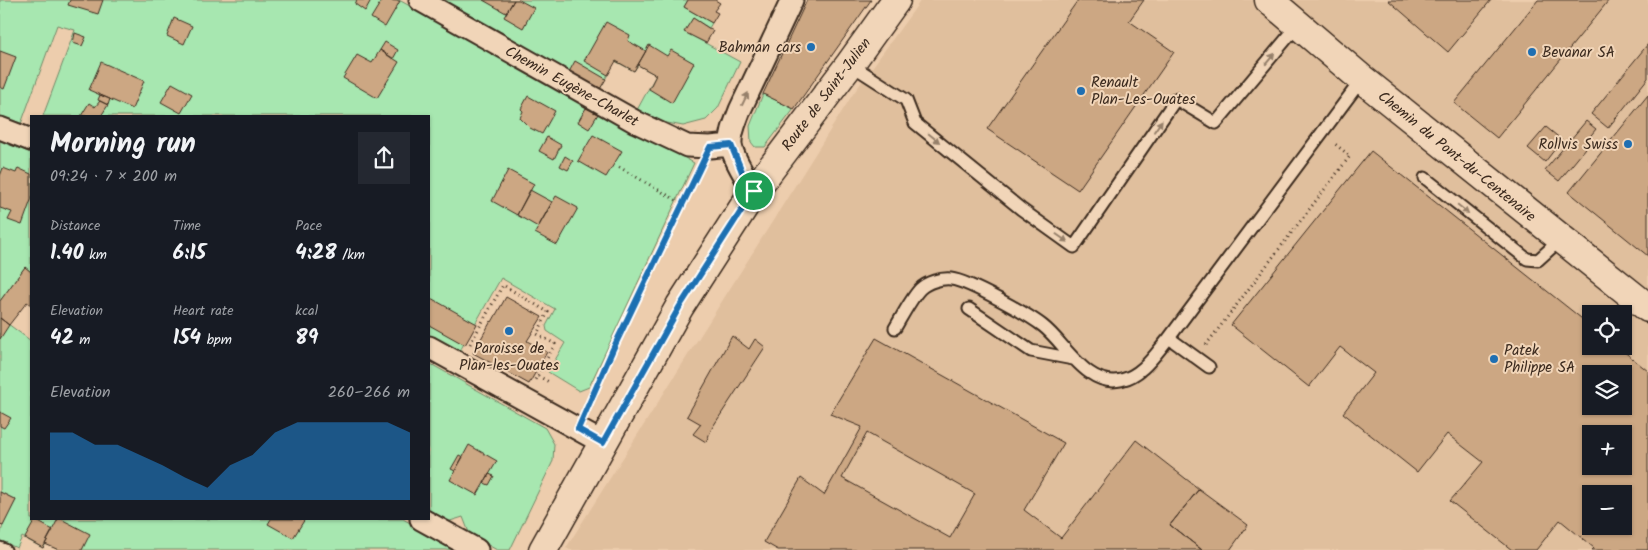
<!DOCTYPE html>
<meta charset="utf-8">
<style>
:root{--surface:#171b24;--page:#242831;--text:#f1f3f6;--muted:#9ea1a6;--accent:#1f6fb2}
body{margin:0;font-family:Kalam,sans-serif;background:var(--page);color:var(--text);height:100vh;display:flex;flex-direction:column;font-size:19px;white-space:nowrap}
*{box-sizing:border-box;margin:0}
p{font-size:16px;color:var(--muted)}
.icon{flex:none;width:28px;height:28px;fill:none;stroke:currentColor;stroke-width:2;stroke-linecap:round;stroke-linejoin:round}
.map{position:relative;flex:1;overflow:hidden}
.panel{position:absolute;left:30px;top:115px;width:400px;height:405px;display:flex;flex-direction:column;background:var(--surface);border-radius:0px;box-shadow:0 1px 4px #0004}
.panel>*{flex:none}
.controls{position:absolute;left:1582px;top:305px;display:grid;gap:10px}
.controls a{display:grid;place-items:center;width:50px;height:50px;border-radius:0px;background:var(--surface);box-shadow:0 1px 4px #0004;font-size:25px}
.pin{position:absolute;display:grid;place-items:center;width:42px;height:42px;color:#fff;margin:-21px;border:2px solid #fff;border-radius:50%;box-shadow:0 1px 5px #0007}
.round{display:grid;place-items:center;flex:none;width:52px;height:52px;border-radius:0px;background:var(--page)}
.headline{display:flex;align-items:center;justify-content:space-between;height:85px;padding:0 20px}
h1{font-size:28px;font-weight:600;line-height:38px}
.metrics{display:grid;grid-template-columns:repeat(3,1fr);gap:8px;height:85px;padding:5px 20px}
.metrics div{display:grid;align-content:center}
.metrics b{font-size:21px;font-weight:600}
.metrics small{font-size:14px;font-weight:400}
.metrics p{font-size:14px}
.chart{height:140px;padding:10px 20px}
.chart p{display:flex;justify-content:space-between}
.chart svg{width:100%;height:90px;margin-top:5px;fill:var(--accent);opacity:.7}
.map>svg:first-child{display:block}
.built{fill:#e0bf9d;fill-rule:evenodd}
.green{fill:#a7e7b0;stroke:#718867}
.building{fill:#cca783;stroke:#3b2a1e;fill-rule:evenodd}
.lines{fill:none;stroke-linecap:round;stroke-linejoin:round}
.lane-casing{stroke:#3b2a1e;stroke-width:15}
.street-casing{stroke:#3b2a1e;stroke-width:25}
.secondary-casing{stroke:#3b2a1e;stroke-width:31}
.path{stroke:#3b2a1e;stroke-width:3;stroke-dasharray:1 4;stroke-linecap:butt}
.lane{stroke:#f1d5b8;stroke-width:11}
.street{stroke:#f1d5b8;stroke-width:21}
.secondary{stroke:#f1d5b8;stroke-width:28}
.oneway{fill:#96806b}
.route-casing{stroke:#fff;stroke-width:10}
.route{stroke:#1f6fb2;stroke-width:6}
.poi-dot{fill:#1f6fb2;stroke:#f1d5b8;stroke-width:2}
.labels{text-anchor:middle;stroke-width:4;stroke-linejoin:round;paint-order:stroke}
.poi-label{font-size:15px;fill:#3b2a1e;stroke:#f1d5b8;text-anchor:start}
.street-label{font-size:15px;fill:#3b2a1e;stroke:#f1d5b8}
</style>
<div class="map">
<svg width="1648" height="550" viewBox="0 0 1648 550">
<rect width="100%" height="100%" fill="#edcdad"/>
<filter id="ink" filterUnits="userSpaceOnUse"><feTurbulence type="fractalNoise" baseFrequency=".02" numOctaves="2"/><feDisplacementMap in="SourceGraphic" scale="10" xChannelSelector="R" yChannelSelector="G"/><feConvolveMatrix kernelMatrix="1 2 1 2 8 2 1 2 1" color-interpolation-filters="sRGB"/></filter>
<g filter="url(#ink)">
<path class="built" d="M921,0H1648V550H570L566,548L853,94ZM1591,314H1624V346H1591ZM1591,374H1624V406H1591ZM1591,434H1624V466H1591ZM1591,494H1624V526H1591Z"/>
<path class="green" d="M0,0H399L694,163L589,387L579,391L548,372L565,343L547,331L546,326L555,309L501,278L457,356L429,338V116H43L75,30L57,25L21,124L0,117Z
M440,0H688L684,7L712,23L709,28L693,18L685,32L740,62L718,108L706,120L683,126L662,122L637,110L656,75L638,65L634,71L615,61L600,89Z
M763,94L794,109L765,147H755L751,142L750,126Z
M0,140L31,153V272L25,267L0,301Z
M0,318L31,341V519H403L458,550H59L46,544L43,548L22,537L17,548L0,541C0,526 9,513 16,500L0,492Z
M429,363L545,428L554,444L553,461L510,550H497L470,535L463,517L447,522L429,510Z"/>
<path class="building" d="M70,0H103L98,14L68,5Z
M357,0H371L365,11L355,4Z
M382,0L400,1L385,27L371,18Z
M483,0H514L506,13Z
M514,0H519L534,8L523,28L504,17Z
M688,0H715L720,3L714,11L718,13L712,23L684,7Z
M807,0H871L794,109L763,94Z
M1078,0H1144L1129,21L1174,52L1078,190L987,129Z
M1388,0H1491L1448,52Z
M1538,0H1609L1497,138L1454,103Z
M174,18L192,26L184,44L167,36Z
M693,18L713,31L706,43L684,32Z
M606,22L630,35L628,41L646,51L634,71L616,61L608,75L584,61Z
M75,33L86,37L82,46L73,43Z
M385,42L398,50L393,59L380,50Z
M1648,44V78L1608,128L1591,114Z
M649,45L667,56L671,50L694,63L672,103L649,89L656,75L638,65Z
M380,50L399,62L377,98L343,78L357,55L372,63Z
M0,51L16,57L4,89L0,87Z
M575,61L606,79L600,89L569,72Z
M101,62L144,81L132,109L89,90Z
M172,83L192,94L181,113L161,102Z
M100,95L110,99L108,105L98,100Z
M1648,95V256L1569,192Z
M528,96L555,111L542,134L530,128L520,118L523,111L521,109Z
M100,101L108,105L101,116H81L89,103L95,107Z
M586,108L598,114L589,129L578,122Z
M1586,121L1596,129L1583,145L1586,148L1559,181L1545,170Z
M1546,127L1562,140L1545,162L1528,148Z
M593,135L622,151L606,177L578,161Z
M547,137L561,145L554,159L539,151Z
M1371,151L1591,326V346H1617L1648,371V550H1592L1594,548L1560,520L1536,550H1512L1450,501L1483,462L1447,434L1417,472L1343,413L1374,373L1340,347L1309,387L1231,325ZM1591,374H1624V406H1591ZM1591,434H1624V466H1591ZM1591,494H1624V526H1591Z
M565,156L573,161L568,170L560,166Z
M3,168L16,173L18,168L31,174V200L22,225L8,220L12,212L0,208V176Z
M508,170L534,184L517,215L492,201Z
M530,190L552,202L538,227L517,215Z
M556,196L578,208L557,245L535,233Z
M25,267L31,272V305L27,302L9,325L0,318V301Z
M429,297L477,324L465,345L429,325Z
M506,297L542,317L527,341L547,352L529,384L473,353L491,321L492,322Z
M0,318L9,325L0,339Z
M732,336L749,349L755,339L765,347L712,428L706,442L693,434L701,424L687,416Z
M876,338L1064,443L1024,510L1061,538L1136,440L1199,489L1170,525L1202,550H778L764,542L801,478L824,495L862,427L830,414ZM867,433L975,494L950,538L842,478Z
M0,412L11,418L4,428L0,426Z
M469,445L497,461L477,495L450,480Z
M459,455L463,457L455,471L451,469Z
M489,474L494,476L489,485L484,483Z
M1199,489L1248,525L1230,550H1202L1170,525Z
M0,492L16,500L3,526L0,525Z
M58,519H61L90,534L82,550H59L45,544Z
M271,519H305L293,538L268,524Z
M35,520L53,530L43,548L25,538Z"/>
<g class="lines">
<defs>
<path id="lane" d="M850,64L906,100L915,123L1021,209L1074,247L1176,99L1216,123L1298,25
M1425,178L1527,259L1538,260L1561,239
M969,309L1031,351L1073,359
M895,328C901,318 912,297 920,289C927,282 941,278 951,279C969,281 1029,315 1043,326C1065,343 1087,388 1121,380C1143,375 1155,354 1169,338L1362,79
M1169,338L1209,367
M0,548L5,550"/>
<path id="street" d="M420,0L636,122L687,146L710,147L731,145
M0,128L31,140
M754,191C747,180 733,158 731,145C730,133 736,121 740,110L792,0
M429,347L603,443
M421,519L477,550"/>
<path id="secondary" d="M1269,0L1362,79L1648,308
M543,550L680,306L754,191L850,64L896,0"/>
</defs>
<use href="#lane" class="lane-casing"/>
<use href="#street" class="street-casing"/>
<use href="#secondary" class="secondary-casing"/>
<path class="path" d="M619,167L683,204
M470,344L503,285L548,312L537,334L555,344L535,380
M1206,345L1350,156L1335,144
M538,376L549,382
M587,410L613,349L699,169"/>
<use href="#lane" class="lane"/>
<use href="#street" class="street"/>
<use href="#secondary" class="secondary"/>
</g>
<defs><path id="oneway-solid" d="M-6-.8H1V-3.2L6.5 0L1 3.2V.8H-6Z" transform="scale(1.25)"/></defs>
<g class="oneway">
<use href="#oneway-solid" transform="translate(1270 59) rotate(-50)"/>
<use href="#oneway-solid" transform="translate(745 99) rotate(-64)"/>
<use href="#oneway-solid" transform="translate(1158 126) rotate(-55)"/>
<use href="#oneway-solid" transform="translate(934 138) rotate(39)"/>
<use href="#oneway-solid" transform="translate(1463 209) rotate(39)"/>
<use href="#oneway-solid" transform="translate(1062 238) rotate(35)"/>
</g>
</g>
<g class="lines" filter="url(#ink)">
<defs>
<path id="route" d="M731,145L743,174L754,191L680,306L603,443L578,429L613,349L710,147Z"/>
</defs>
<use href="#route" class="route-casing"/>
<use href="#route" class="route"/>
</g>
<g class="poi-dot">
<circle cx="811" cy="47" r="5"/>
<circle cx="1532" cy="52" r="5"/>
<circle cx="1081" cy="91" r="5"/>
<circle cx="1628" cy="144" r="5"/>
<circle cx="509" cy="331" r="5"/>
<circle cx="1494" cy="359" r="5"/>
</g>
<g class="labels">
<g class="poi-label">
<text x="801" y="52" text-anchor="end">Bahman cars</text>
<text x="1542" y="57">Bevanar SA</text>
<text x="1091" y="87">Renault<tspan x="1091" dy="17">Plan-Les-Ouates</tspan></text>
<text x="1618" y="149" text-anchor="end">Rollvis Swiss</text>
<text x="509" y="353" text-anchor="middle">Paroisse de<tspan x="509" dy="17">Plan-les-Ouates</tspan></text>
<text x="1504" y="355">Patek<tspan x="1504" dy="17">Philippe SA</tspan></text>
</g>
<g class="street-label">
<text transform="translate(572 86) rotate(29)" y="5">Chemin Eugène-Charlet</text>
<text transform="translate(826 94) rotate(-53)" y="5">Route de Saint-Julien</text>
<text transform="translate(1457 156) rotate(39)" y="5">Chemin du Pont-du-Centenaire</text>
</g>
</g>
</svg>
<div class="controls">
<a><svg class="icon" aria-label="locate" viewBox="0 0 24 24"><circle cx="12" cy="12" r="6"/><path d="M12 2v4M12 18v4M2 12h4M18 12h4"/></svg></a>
<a><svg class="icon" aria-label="layers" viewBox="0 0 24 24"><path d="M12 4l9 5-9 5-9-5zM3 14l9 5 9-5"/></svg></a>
<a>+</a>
<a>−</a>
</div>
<div class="pin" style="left:754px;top:191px;background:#1e9e55"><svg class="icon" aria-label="arrive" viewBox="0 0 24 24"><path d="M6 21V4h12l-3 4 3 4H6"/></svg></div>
<section class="panel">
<div class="headline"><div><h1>Morning run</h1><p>09:24 · 7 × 200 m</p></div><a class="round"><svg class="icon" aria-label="share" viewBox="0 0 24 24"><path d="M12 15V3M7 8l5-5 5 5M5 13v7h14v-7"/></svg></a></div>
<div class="metrics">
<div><p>Distance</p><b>1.40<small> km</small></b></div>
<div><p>Time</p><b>6:15</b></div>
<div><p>Pace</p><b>4:28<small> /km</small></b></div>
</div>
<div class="metrics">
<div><p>Elevation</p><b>42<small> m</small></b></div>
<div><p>Heart rate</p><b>154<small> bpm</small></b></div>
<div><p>kcal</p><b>89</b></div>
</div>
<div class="chart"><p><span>Elevation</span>260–266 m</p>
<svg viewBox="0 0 160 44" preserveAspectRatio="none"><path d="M0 44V11L10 11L20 17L30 17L40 22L50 27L60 33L70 38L80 27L90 22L100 11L110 6L120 6L130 6L140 6L150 6L160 11V44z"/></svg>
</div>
</section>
</div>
